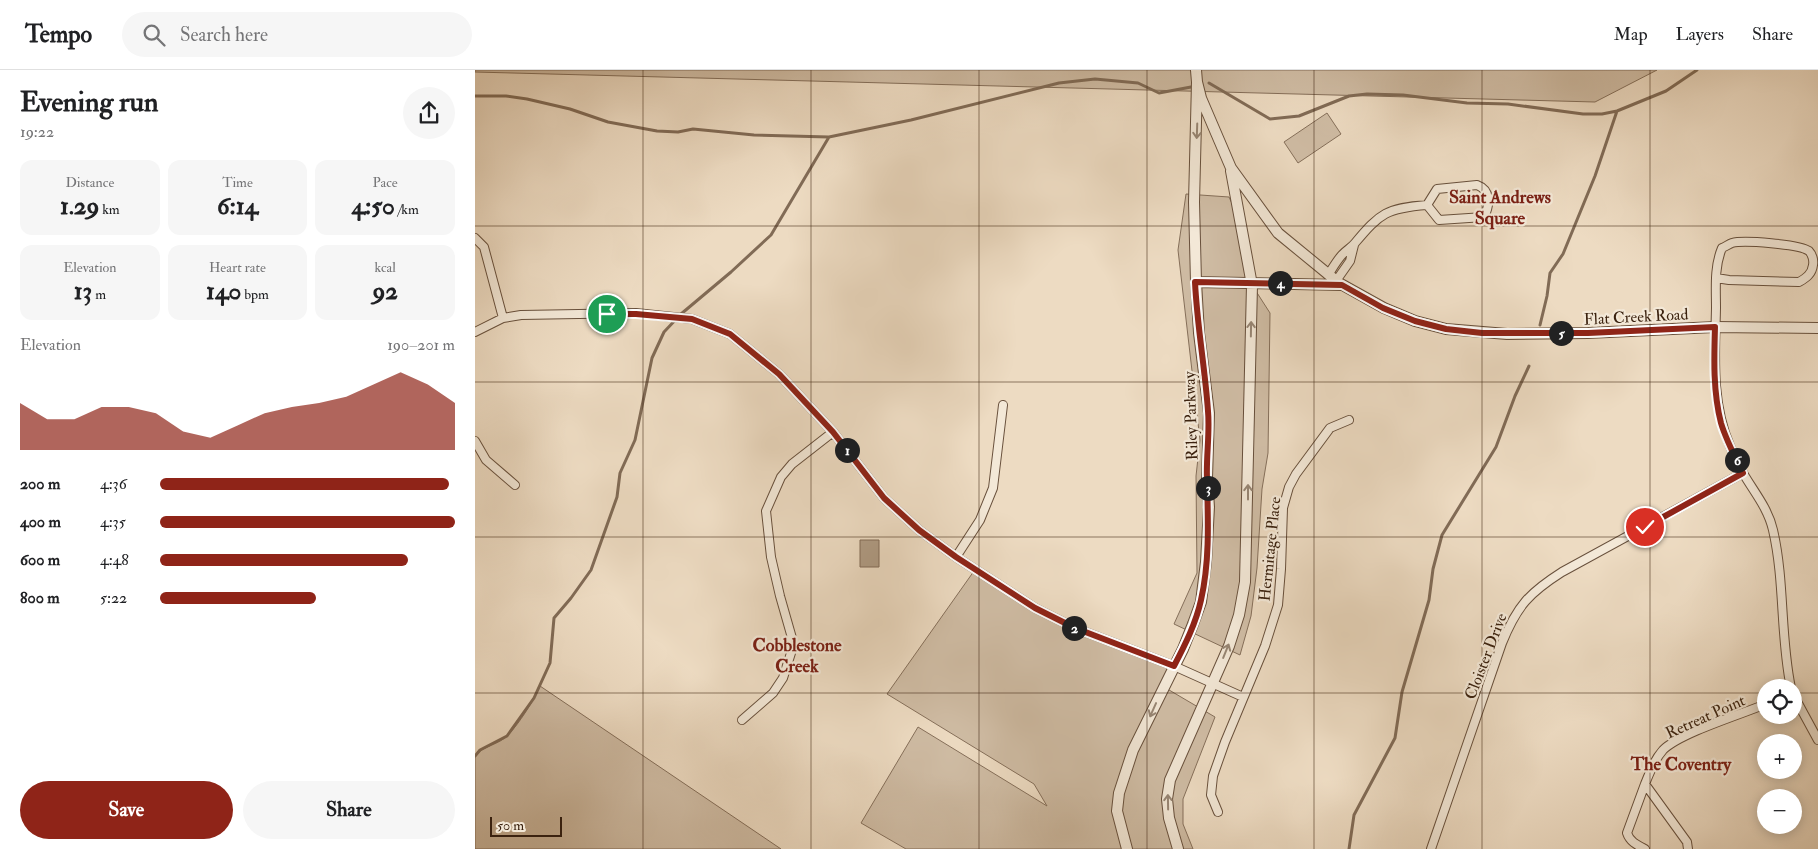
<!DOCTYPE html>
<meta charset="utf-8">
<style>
:root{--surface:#fff;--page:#f6f6f6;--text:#202124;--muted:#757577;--line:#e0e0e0;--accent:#8f2418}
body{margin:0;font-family:"IM FELL Double Pica",serif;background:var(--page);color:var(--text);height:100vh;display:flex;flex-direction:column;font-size:19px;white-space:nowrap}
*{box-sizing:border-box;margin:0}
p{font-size:16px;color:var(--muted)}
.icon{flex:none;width:28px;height:28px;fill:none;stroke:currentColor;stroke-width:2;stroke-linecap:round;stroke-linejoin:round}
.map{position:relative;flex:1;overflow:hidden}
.panel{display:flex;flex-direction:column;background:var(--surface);width:475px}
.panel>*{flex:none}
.buttons{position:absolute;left:1282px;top:609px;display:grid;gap:10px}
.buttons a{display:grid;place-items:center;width:45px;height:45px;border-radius:50%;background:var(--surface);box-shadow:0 2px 12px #0003;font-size:25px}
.scale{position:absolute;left:15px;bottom:12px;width:72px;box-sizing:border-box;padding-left:5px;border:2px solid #3b220f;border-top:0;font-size:14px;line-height:18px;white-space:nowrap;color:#3b220f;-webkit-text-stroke:4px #f3e8d7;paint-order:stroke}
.pin{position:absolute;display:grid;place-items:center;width:42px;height:42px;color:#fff;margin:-21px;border:2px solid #fff;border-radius:50%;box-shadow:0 1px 5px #0007}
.km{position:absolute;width:25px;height:25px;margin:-12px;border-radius:50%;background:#222;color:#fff;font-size:14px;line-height:25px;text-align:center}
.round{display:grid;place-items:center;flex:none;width:52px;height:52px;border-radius:26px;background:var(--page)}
.overview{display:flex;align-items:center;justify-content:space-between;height:85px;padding:0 20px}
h1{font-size:28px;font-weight:700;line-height:38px}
.figures{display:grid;grid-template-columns:repeat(3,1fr);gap:8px;height:85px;padding:5px 20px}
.figures div{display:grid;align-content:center;border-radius:12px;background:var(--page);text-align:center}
.figures b{font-size:25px;font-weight:700}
.figures small{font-size:14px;font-weight:400}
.figures p{font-size:14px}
.chart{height:140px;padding:10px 20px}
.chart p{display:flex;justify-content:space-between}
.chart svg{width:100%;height:90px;margin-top:5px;fill:var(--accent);opacity:.7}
.button{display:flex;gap:10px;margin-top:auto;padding:10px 20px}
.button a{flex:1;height:58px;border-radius:30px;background:var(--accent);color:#fff;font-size:20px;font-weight:700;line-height:58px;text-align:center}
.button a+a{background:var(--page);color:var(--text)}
ul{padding:0 20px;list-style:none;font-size:16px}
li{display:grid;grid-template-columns:80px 60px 1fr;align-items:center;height:38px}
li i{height:12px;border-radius:6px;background:var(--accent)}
header{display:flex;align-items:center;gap:30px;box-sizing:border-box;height:70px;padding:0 25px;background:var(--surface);border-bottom:1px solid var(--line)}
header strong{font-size:24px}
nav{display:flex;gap:28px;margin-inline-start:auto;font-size:18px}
.search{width:350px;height:45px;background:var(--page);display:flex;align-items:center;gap:12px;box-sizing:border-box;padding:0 18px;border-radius:28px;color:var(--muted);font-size:19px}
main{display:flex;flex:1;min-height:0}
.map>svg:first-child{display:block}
.green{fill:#cfbca4;stroke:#856f5a}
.water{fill:#b09c85;stroke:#816b56}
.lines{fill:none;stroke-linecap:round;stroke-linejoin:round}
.stream{stroke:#816b56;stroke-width:3}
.minor-casing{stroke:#68503c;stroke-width:10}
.tertiary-casing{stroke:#68503c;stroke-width:12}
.minor{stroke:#f3e8d7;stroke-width:8}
.tertiary{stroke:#f3e8d7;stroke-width:10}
.oneway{stroke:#978573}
.route-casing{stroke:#fff;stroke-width:10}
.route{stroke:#8f2418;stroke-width:6}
.grid{fill:none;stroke:#3b220f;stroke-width:1;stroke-opacity:0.55}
.labels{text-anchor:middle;stroke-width:4.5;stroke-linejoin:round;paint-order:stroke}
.street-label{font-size:16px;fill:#3b220f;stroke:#f3e8d7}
.neighbourhood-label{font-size:18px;font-weight:bold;fill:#7a1f14;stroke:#f3e8d7}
</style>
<header>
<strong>Tempo</strong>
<div class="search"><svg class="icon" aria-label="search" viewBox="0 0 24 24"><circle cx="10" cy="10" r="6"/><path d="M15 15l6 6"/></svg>Search here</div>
<nav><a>Map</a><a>Layers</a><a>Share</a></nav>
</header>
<main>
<section class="panel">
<div class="overview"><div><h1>Evening run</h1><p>19:22</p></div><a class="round"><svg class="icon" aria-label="share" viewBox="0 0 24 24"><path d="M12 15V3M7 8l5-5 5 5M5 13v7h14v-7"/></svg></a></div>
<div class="figures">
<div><p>Distance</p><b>1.29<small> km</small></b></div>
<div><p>Time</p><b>6:14</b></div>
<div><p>Pace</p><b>4:50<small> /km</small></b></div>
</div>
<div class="figures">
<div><p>Elevation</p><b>13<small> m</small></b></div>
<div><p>Heart rate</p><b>140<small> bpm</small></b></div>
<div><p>kcal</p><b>92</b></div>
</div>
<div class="chart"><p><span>Elevation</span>190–201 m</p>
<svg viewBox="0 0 160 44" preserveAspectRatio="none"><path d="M0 44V21L10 29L20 29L30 23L40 23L50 26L60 35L70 38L80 32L90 26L100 23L110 21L120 18L130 12L140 6L150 12L160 21V44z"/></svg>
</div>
<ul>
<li><b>200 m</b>4:36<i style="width:98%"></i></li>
<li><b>400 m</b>4:35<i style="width:100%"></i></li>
<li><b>600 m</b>4:48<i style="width:84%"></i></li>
<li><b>800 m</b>5:22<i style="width:53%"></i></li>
</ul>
<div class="button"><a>Save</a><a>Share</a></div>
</section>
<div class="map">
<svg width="1343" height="779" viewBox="0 0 1343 779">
<rect width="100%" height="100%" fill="#eddbc2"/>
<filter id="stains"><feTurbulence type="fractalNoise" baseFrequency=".004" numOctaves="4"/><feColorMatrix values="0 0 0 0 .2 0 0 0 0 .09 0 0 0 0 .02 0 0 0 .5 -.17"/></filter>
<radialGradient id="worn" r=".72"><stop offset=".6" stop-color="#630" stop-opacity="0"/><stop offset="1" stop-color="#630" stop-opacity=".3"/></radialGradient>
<path class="green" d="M0,0H1182L1120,32L0,2Z
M852,43L866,64L823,93L809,72Z
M711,124L754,127L765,151L777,215L795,243L793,383L787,419L782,498L776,546L765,585L699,554L722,503L721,406L725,370L703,180Z
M499,501L587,552L699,596L689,617L740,647L708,729V754L718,779H431L386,753L443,657L572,736L559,714L412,624Z
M65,616L306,779H0V686C9,675 24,675 33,665C44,654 59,630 65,616Z"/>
<path class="water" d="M385,470H404V497H385Z"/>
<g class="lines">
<path class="stream" d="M734,13L795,49L824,46L874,26L892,24L928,25L992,33L1033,34L1108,44H1127L1142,41L1191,21L1222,0
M0,26H31L52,29L95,39L133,52L182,61L203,62L218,59L279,65L354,67L436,50L584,13L620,9L663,13L684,23L716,17
M1065,255L1072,226L1075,203L1088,184L1120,106L1142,41
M0,686L5,680L32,666L59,628L75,593L79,548L96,528L116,500L142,427L145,403L160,370L177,288L189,262L206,244L256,202L296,165L354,67
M874,779L879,745L920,668L927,622L954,530L958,499L967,465L1021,377L1040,326L1054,296"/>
<defs>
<path id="minor" d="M1002,115C1016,120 1015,135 1009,147L964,150L952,135L962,119Z
M0,168L9,177L28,248
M853,205C857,199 861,192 866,186C870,181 876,178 880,173C905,143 912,138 952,135
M1241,208L1254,210L1324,212C1331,208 1337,204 1338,195C1339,190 1337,184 1334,181C1325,174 1268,170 1257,173C1254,174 1250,177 1247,178C1239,197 1241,218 1241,238C1240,285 1236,332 1255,376C1259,385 1263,395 1268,403C1279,422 1293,438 1298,460C1310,512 1305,566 1316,618
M861,211L875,191L879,175
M0,262L28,248L46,245L161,243L217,249L255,264L304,304L358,362L409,428L444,460L481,487L560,538L600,558L699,596L768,627
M0,371L11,390L40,415
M481,487L505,450L518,418L528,335
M1319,626L1343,670
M267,650L298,623L308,608L316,583L317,568L305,526L296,487L291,441L306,407L317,394L358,362
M1170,714C1175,702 1179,690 1188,680C1205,663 1267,644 1291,634
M743,742L736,725L738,706L750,672L790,576L803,535L806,499L808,438L814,417L821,404L855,358L874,350
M956,779L1027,573C1042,536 1054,523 1087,502L1268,403
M1170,779C1162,775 1155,772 1152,763L1170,714L1212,772L1213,779"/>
<path id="tertiary" d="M721,0L722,12L726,28L756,98L803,163L864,213L909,238L940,251L971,259L1032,264L1113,263L1240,257L1343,258
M721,212L867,215
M652,779L642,741L644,723L658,680L708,579L718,554L726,532L731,492L734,437L732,408L734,343L724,263L721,212L719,132L722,12
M703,779L694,748L692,729L695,710L754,576L764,545L770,512L777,215L756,101"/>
</defs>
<use href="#minor" class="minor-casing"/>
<use href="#tertiary" class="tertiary-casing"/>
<use href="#minor" class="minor"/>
<use href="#tertiary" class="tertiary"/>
</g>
<defs><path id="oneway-shaft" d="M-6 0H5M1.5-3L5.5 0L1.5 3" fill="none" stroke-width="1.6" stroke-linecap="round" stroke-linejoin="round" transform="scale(1.25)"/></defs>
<g class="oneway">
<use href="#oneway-shaft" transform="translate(722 61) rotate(92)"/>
<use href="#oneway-shaft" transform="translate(776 259) rotate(-89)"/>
<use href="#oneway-shaft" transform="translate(773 422) rotate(-90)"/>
<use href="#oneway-shaft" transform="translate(751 581) rotate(-68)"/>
<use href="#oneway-shaft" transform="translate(678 640) rotate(114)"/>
<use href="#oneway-shaft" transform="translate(693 732) rotate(-91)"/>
</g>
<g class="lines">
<defs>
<path id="route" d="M132,244H161L217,249L255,264L304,304L358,362L409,428L444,460L481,487L560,538L600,558L699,596C710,575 721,553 726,530C735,491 733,448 732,409C731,386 735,363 733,341C730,298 722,255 720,212L867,215L908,238L940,251L971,259L1007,263H1113L1240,257C1239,289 1238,322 1246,353C1251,370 1260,387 1268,403L1170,457"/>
</defs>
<use href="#route" class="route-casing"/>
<use href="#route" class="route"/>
</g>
<path class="grid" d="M168,0V779M336,0V779M504,0V779M672,0V779M839,0V779M1007,0V779M1175,0V779M0,156H1343M0,312H1343M0,467H1343M0,623H1291M1319,623H1343"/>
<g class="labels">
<g class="street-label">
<text transform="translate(1161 246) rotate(-3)" y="6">Flat Creek Road</text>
<text transform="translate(715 346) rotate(-92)" y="6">Riley Parkway</text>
<text transform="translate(794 479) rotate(-84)" y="6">Hermitage Place</text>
<text transform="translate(1010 586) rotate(-69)" y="6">Cloister Drive</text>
<text transform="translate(1230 646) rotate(-24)" y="6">Retreat Point</text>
</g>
<g class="neighbourhood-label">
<text x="1025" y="133">Saint Andrews<tspan x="1025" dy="21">Square</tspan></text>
<text x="322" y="581">Cobblestone<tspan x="322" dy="21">Creek</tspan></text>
<text x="1206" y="700">The Coventry</text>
</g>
</g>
<rect width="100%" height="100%" filter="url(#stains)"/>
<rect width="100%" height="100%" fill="url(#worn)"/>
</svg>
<div class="buttons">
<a><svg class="icon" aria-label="locate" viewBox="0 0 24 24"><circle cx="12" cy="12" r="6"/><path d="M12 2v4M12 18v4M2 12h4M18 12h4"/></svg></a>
<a>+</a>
<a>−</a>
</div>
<div class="scale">50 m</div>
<div class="pin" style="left:132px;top:244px;background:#1e9e55"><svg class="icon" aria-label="arrive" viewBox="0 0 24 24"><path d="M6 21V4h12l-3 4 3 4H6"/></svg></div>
<div class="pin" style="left:1170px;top:457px;background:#d93025"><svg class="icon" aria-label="check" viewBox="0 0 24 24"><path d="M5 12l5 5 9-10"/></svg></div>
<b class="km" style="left:372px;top:380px">1</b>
<b class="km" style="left:599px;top:558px">2</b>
<b class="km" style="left:733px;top:418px">3</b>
<b class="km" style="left:805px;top:213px">4</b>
<b class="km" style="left:1086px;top:263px">5</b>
<b class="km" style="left:1262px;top:390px">6</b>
</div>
</main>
